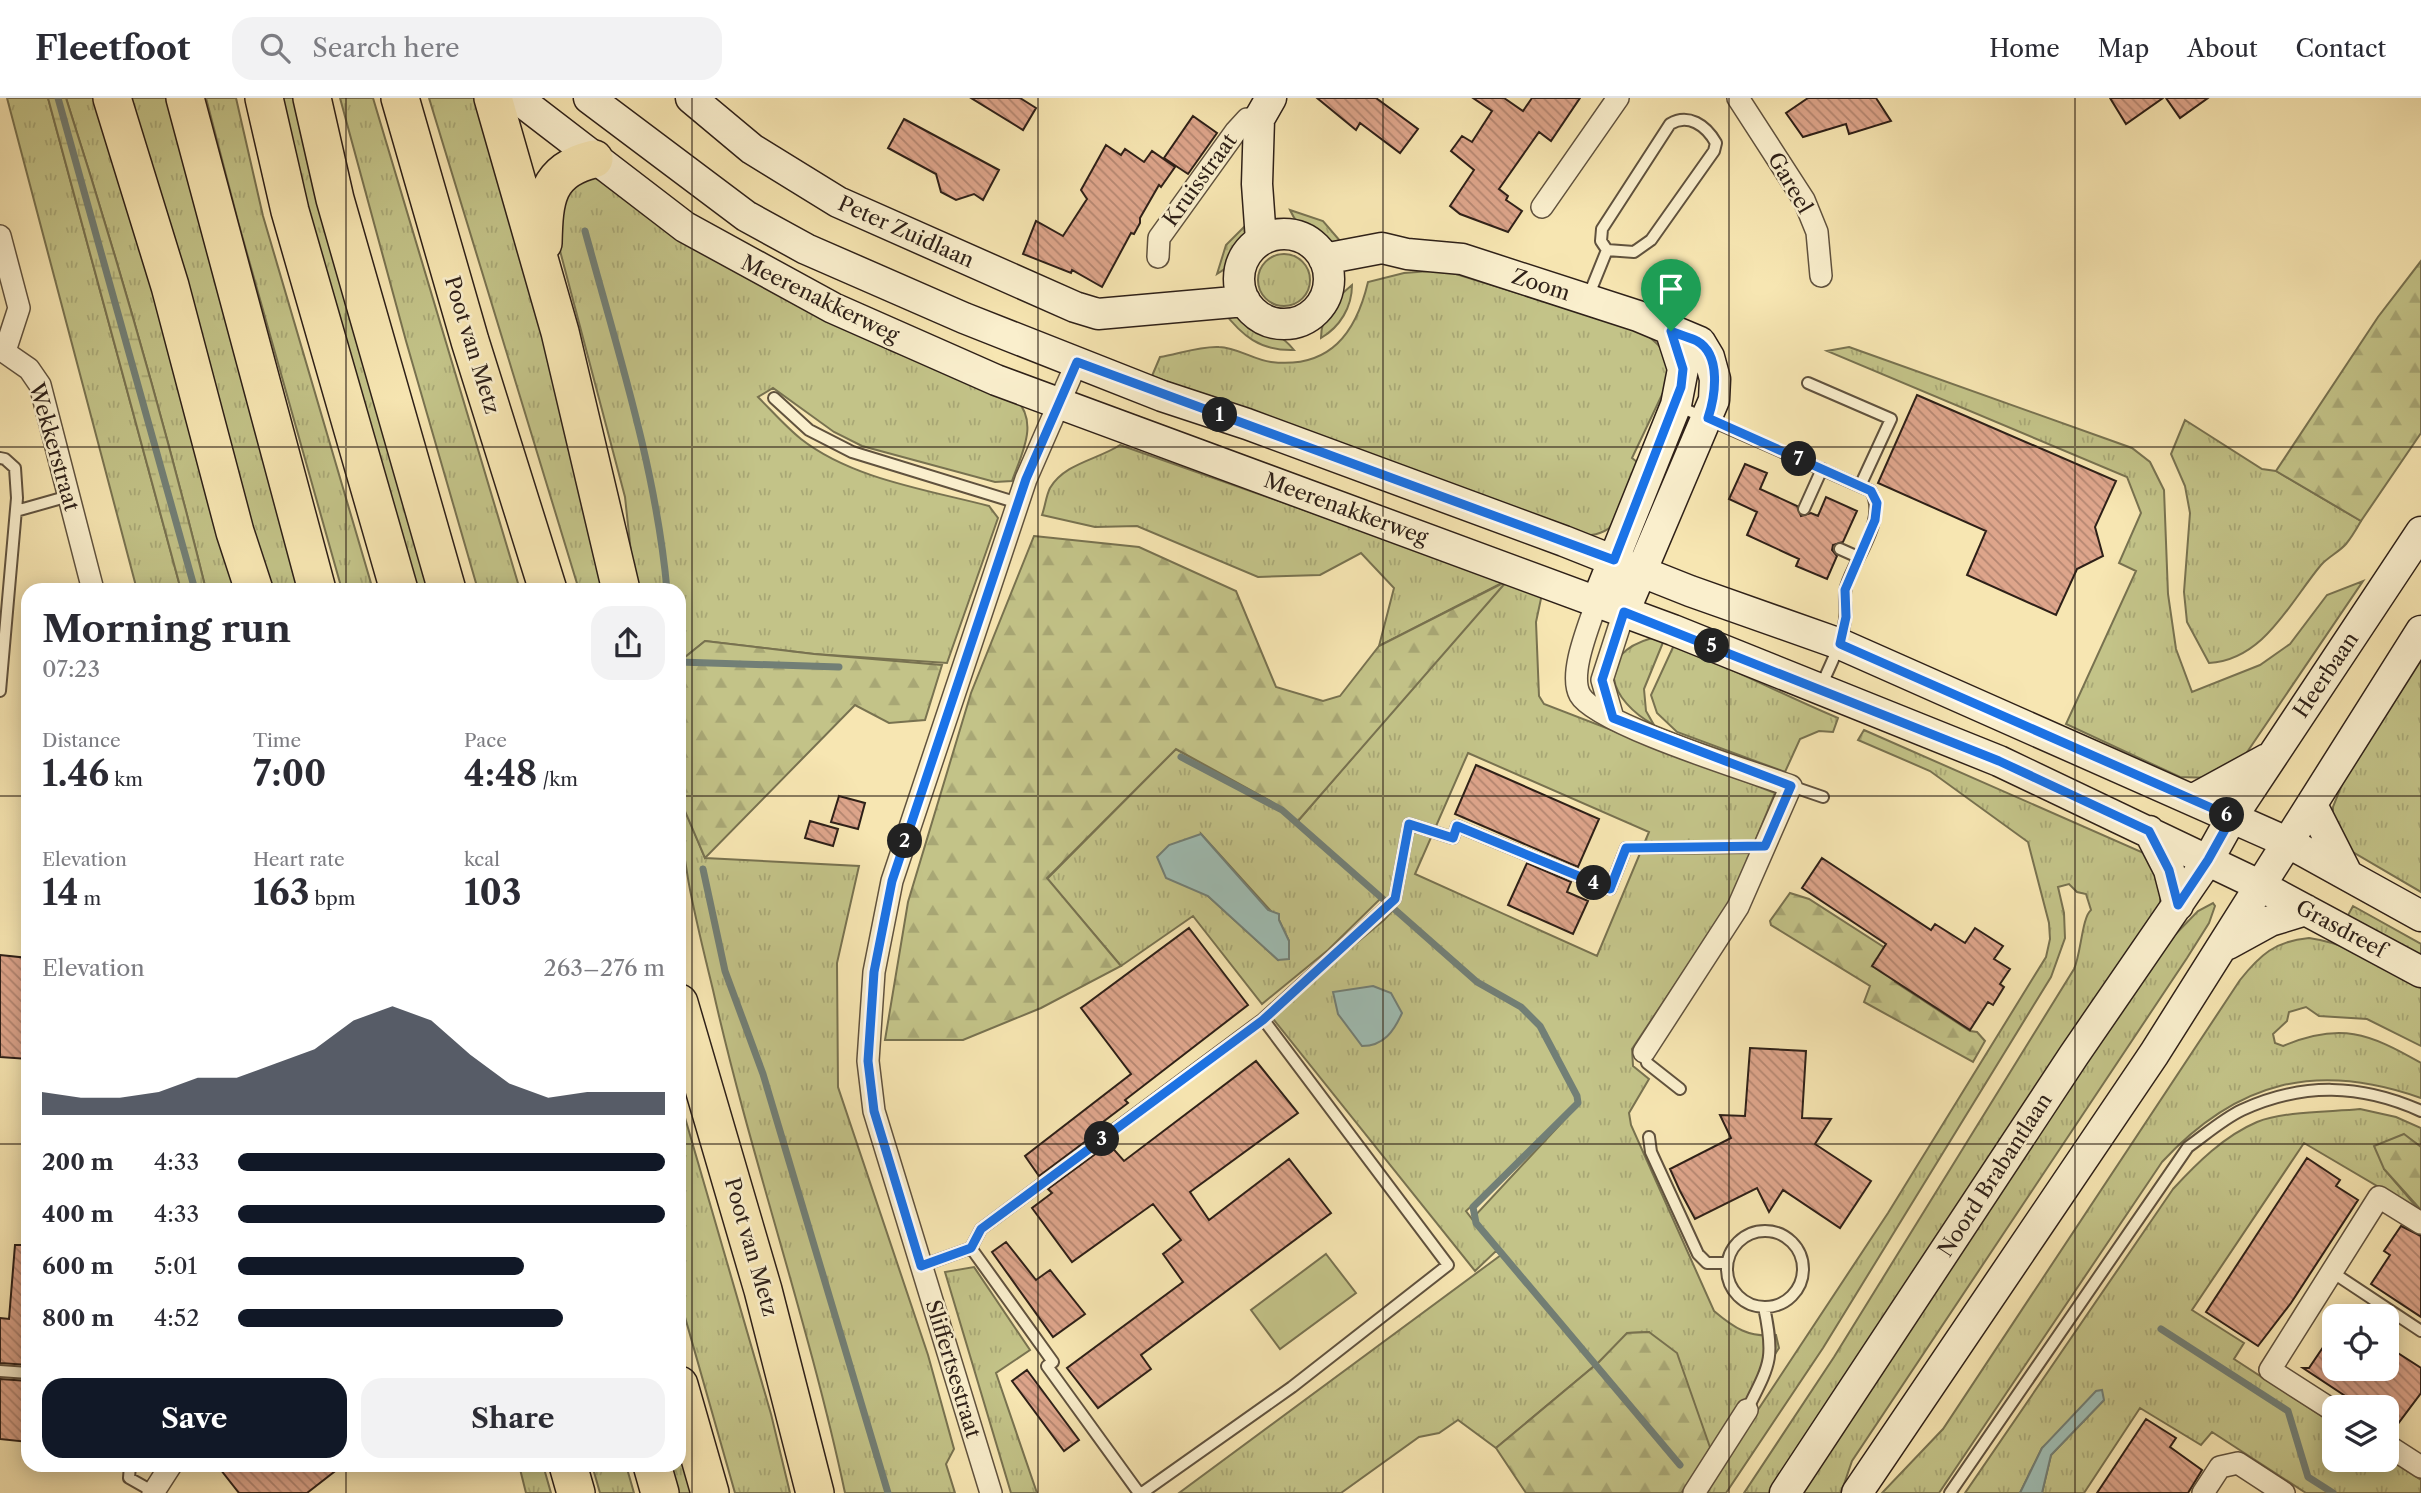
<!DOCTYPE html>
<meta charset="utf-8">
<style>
:root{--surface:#fff;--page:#f2f2f3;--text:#2b2b33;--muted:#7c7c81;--line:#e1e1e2;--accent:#111827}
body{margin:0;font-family:"Libre Caslon Text",serif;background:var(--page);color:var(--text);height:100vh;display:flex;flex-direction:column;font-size:26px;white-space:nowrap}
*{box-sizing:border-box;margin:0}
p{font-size:23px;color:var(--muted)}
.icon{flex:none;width:38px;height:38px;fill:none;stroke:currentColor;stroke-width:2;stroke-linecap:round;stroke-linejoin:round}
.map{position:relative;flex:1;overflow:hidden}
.sheet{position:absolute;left:21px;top:485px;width:665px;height:889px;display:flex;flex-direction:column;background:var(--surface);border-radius:21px;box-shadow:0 4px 18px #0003}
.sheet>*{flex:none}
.fabs{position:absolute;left:2322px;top:1206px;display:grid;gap:14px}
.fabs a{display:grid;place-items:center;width:77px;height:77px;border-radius:14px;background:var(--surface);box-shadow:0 4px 18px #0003;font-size:35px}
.pin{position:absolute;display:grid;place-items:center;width:60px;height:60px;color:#fff;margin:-72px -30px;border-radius:50% 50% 50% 0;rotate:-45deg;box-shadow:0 0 7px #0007}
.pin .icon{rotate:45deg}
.km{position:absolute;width:35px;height:35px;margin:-18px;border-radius:50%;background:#222;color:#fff;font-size:19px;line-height:35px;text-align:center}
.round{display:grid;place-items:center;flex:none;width:74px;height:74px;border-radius:21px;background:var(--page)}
.headline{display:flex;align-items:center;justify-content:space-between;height:119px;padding:0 21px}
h1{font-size:38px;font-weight:700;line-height:52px}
.figures{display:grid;grid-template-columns:repeat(3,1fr);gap:10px;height:119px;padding:7px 21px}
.figures div{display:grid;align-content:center}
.figures b{font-size:35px;font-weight:700}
.figures small{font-size:19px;font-weight:400}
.figures p{font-size:19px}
.chart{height:196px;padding:14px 21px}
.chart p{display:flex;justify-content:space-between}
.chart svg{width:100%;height:126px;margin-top:7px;fill:var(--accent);opacity:.7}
.primary-button{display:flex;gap:14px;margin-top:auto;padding:14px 21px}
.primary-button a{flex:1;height:80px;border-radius:21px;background:var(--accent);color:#fff;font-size:28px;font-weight:700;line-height:80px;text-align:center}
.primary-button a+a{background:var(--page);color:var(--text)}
ul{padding:0 21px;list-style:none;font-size:23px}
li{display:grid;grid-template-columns:112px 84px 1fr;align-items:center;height:52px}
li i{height:18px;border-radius:9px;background:var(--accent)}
header{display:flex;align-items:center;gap:42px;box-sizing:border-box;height:98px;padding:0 35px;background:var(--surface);border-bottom:2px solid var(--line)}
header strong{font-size:33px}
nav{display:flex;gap:38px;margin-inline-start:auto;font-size:24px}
.search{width:490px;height:63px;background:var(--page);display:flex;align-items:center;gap:18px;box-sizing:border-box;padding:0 24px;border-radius:21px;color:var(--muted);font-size:26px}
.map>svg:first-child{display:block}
.grass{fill:url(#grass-tufts);stroke:#787250;stroke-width:2;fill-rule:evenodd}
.forest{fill:url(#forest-firs);stroke:#787250;stroke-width:2}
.wetland{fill:url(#wetland-marsh);stroke:#787250;stroke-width:2}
.pitch{fill:#c3c388;stroke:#787250;stroke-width:2}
.water{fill:#9fbeb5;stroke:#727f76;stroke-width:2}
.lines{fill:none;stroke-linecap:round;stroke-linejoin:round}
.stream{stroke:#727f76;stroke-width:7}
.building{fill:url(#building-back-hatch);stroke:#2e2018;stroke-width:2}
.lane-casing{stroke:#60523e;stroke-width:14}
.street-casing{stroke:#60523e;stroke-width:24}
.secondary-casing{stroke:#2e2018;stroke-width:33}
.highway-casing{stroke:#2e2018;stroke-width:40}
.lane{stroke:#faefcd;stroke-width:10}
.street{stroke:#faefcd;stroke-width:21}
.secondary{stroke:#faefcd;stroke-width:30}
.highway{stroke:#f7e6b2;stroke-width:37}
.route-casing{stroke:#fff;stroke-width:14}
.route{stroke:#1a73e8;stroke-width:9}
.grid{fill:none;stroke:#2e2018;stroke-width:2;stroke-opacity:0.55}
.labels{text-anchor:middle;stroke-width:5;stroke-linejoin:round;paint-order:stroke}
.street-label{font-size:21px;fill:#2e2018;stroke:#faefcd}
</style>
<header>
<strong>Fleetfoot</strong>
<div class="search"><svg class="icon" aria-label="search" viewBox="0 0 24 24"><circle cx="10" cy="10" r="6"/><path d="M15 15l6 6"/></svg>Search here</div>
<nav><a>Home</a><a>Map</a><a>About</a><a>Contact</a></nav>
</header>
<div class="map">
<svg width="2421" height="1395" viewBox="0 0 2421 1395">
<defs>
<pattern id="grass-tufts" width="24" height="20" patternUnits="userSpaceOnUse" patternTransform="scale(1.75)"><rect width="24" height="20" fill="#c3c388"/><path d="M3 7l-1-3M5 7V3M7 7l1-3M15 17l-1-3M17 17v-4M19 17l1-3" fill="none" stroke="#a8a775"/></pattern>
<pattern id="forest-firs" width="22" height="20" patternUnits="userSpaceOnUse" patternTransform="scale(1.75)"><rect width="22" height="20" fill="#c3c388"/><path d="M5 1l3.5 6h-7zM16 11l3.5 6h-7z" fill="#a8a775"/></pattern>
<pattern id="wetland-marsh" width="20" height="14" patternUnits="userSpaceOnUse" patternTransform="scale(1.75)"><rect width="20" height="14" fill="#c3c388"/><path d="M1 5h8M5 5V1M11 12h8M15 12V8" fill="none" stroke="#a8a775"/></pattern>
<pattern id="building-back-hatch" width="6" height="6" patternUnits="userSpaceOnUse" patternTransform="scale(1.75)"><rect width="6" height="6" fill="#dea58b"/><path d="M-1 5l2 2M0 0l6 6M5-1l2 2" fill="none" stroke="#b48671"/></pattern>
</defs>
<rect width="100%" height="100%" fill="#f7e6b2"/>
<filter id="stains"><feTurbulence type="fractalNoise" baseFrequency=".00286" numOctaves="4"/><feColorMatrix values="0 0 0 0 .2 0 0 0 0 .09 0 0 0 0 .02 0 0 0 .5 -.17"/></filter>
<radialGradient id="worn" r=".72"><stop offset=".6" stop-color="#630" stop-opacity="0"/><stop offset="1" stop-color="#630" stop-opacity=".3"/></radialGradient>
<path class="grass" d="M7,0H48L181,492H137Z
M66,0H94L105,26L247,492H206C165,326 118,162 66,0Z
M124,0H169L303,492H262Z
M206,0H236L263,118L373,492H342L239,127Z
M278,0H297L434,492H414L347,265Z
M340,0H373L520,492H478L406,243Z
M429,0H482L615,492H579Z
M592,79L602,82L772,194L892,253L1014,299C1040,323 1022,355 1012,383L995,384L862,348L834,334L773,290L758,299C772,313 786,329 801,341C852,381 928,392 989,408L998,420L947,565L814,556L705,543L679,564V492H635L625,399L554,130L559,92Z
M1290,112L1323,123L1347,151C1324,150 1299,133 1290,112Z
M1252,121C1248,144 1238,164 1217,176L1226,147Z
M1258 182a26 26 0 1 1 52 0a26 26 0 1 1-52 0Z
M1443,172L1643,234C1661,248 1673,257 1669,282L1632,360L1641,367C1630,399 1622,441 1581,437L1152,278L1160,259C1178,256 1200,248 1219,249C1236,249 1254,262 1271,264C1330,271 1356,235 1368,184L1404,175Z
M1352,187C1352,209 1340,229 1321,240C1321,217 1335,201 1352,187Z
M1222,212C1247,218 1278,232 1294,252C1260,253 1242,238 1222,212Z
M1849,249L2132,350L2150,364L2164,392L2168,496L2176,551L2192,594L2260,567L2290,546L2327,497L2363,483L2239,666L2212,680L2180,679L2066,626L2136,473L2119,465L2141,415L2127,379L1827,253Z
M2185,322L2262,371L2276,373L2361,423C2357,430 2352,439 2346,446C2339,454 2328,459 2321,467C2290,504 2264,562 2209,565L2187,524L2184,494L2190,415L2185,388L2171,356Z
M1120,347L1542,496L1536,524L1539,598L1544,606L1775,695L1730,804L1632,951L1633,968L1649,981L1629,1015L1631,1027L1714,1213C1734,1230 1749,1240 1776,1237L1779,1250L1712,1355L1649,1234L1628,1235L1599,1264L1496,1350L1458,1322L1439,1335L1419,1339L1341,1395H1179L1501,1157L1496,1153L1475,1173L1270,917L1384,822L1394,811L1381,800L1328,852L1262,906L1193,818L1121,868L1047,781L1176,651L1272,704L1297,724L1504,484L1379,548L1394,490L1361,455L1320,477L1258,479L1137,428L1095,429L1042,417C1045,409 1046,398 1050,390C1065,365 1097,362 1120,347ZM1468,655L1649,734L1597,858L1415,776ZM1201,736L1279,822L1289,843L1278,862L1208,798ZM1568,1018L1472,1121L1466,1113Z
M1652,540L1664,542L1644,591L1646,613L1654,627C1610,603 1592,557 1652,540Z
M1674,547C1730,569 1783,597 1838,620L1833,634L1819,633L1800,641L1785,674L1677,634L1657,615L1651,597Z
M2421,557V794L2346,750L2333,723V709L2345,679Z
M1864,632L2146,756C2158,772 2163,791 2159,811L1776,1395H1744L1834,1259L2074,871C2081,856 2082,819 2091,812L2086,796L2077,794L2069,786L2058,789L2064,815L2065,840L2051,879L1823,1250L1726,1395H1703L1888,1115L2046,859L2050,841L2049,825L2028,744L1930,673L1858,642Z
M679,689L682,704L705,760L859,768L837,865L838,989L928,1257L954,1351L946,1366L955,1395H845C809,1225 751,1061 713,892C697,826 679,758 679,689Z
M2213,805L2215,808L2209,825L2187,860L1852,1363L1841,1395H1795L2164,848L2198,813Z
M2353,808L2421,846V860L2347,819Z
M2309,840C2352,846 2384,868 2421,889V948L2367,921L2319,918L2306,909L2289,914L2287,923L2273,936L2275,945L2283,948C2340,924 2369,935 2421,965V1000C2317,963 2237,983 2162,1064L1939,1395H1882L1943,1331L2240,882C2260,857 2275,843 2309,840Z
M679,999L771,1316L790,1395H735L679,1198Z
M2360,1011L2396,1019L2421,1030V1049L2404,1037L2384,1071L2421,1114L2304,1045L2192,1212L2244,1245L2234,1261L2334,1326V1362L2387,1360L2421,1382V1395H2306L2212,1334L2201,1347L2140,1310L2084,1395H2042L2051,1357L2104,1302L2042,1350L2020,1395H1965L2173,1091C2197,1065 2224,1038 2257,1024C2285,1013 2330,1014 2360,1011Z
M974,1169L1030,1252L996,1275L1037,1395H1011L945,1174Z
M679,1337L695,1395H676L668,1367H679Z
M519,1367H543L551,1395H526Z
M592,1367H626L634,1395H600Z"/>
<path class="forest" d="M2421,163V335L2361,423L2276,373L2378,219Z
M1034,438L1139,449L1236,493L1276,589L1323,603L1340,598L1379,548L1507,483L1297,724L1272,704L1176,651L1047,780L1121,868L1041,910L963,942H885L908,804L971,595Z
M705,543L814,556L942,567L925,622L889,625L855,607L705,760L681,704L679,689V564Z
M1790,795L1809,801L1907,864L1895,884L1970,933L1977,934L1985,943L1973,964L1864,904L1870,888L1771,827L1770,823Z
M2404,1036L2421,1049V1112L2384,1071L2374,1048Z
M1649,1234L1677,1255L1712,1355L1681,1395H1526L1496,1350L1599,1264L1627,1235Z"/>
<path class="wetland" d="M48,0H66C118,162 165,326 206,492H181Z"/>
<path class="pitch" d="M1326,1156L1356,1195L1280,1251L1251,1212Z"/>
<path class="water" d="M1201,736L1268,812L1279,816V822L1289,843V861L1278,862L1208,798L1166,780L1157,759L1169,747Z
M1373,888L1391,895L1402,915C1394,933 1384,948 1362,948L1338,916L1333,894Z
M2102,1292L2104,1302L2051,1357L2042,1395H2020L2042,1350L2096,1293Z"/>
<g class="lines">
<path class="stream" d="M58,0L195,492
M585,133C617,251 656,370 667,492
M679,564L839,569
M679,613V616
M1181,659L1282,712L1477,884L1521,909L1540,928L1577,998L1578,1005L1473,1109L1476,1125L1680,1367
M703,771L725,873L763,976L888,1395
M2161,1231L2288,1313L2308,1379L2333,1395"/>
</g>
<path class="building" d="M971,0H1020L1036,10L1023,32Z
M1317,0H1376L1418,31L1400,55L1360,25L1356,32Z
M1473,0H1504L1523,13L1532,0H1580L1551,43L1539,34L1499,91L1508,98L1506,102L1522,113L1508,134L1460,116L1450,108L1474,72L1451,53L1462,38L1472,44L1492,13Z
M1808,0H1876L1891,23L1849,36L1846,26L1803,39L1786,15Z
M2110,0H2163L2126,26Z
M2166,0H2208L2180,20Z
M1193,18L1217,35L1188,76L1164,60Z
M904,21L999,72L983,102L974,96L956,102L941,94L936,76L888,50Z
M1106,47L1121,57L1125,51L1144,64L1152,53L1175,69L1161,89L1159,87L1140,120V125L1134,136L1131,135L1102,189L1072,172L1071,175L1023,156L1036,123L1063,138L1087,101L1081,92Z
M1917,297L2116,383L2095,429L2103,458L2077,471L2056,517L1967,477L1986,433L1878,385Z
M1745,366L1767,375L1760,391L1797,408L1801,418L1811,415L1818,418L1826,399L1857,413L1843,444L1833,447L1832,452L1837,458L1827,481L1796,468L1799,461L1747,437L1757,414L1729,401Z
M1476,667L1599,721L1578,769L1455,716Z
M839,698L865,705L858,731L831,724Z
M810,723L838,731L833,748L805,740Z
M1822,760L1931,832L1935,826L1965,845L1975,830L2003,848L1994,861L2010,871L2000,886L2004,889L1993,907L1988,904L1970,932L1872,868L1886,846L1802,790Z
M1527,765L1571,784L1567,794L1588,803L1573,836L1508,807Z
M1189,830L1248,907L1125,1002L1128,1005L1095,1030L1098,1034L1039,1078L1025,1058L1131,976L1081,910Z
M0,857L28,860V961L0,959Z
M1750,950L1806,953L1802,1020L1831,1021L1815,1046L1871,1083L1840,1130L1783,1092L1769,1114L1757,1090L1695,1121L1680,1093L1670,1071L1731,1040L1720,1017L1745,1018Z
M1256,963L1298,1015L1190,1094L1209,1122L1289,1061L1331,1115L1141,1257L1151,1271L1098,1310L1067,1270L1183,1184L1163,1156L1181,1142L1153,1106L1072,1164L1032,1110L1052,1095L1048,1091L1109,1046L1124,1063Z
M2307,1060L2340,1082L2336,1088L2358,1102L2291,1205L2258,1248L2206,1214Z
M2401,1128L2421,1138V1219L2371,1186L2390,1157L2384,1153Z
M1006,1144L1036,1182L1050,1172L1085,1216L1053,1239L992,1154Z
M15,1147H28V1267L0,1265V1220L9,1221Z
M2334,1233V1270H2387V1248L2421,1270V1295L2391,1335L2387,1334V1309H2362L2303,1270H2309Z
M1027,1272L1079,1342L1064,1353L1012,1283Z
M0,1281L28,1283V1344L0,1341Z
M2146,1321L2176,1340L2170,1349L2202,1372L2188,1395H2097Z
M217,1367H343L307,1395H239Z"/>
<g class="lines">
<defs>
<path id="lane" d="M1588,199L1607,152L1634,154L1651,142L1714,53L1716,45C1706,27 1688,15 1670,26L1602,131L1601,143L1607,152
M1808,285L1891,321L1860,388
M774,300L809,332L852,354L1018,405
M1678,308L1871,393C1887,423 1855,459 1846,489C1843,499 1847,511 1845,522C1842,545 1831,566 1821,588
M0,360L5,361L15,370L17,400L0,593
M1804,411L1822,371
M16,413L69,398
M1840,451L1858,459
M1791,688L1823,699
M1263,921L1395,801L1409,726L1453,740L1457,728L1610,791L1626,750L1765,749
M1644,954L1647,965L1680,991
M1649,1039L1651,1054L1698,1156L1707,1165H1726
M1727 1171a38 38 0 1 1 76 0a38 38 0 1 1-76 0Z
M971,1150L1053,1264L1047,1268L1139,1395
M921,1168L971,1150L981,1131L1263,921L1448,1167L1292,1289L1142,1395
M2332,1174L2421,1233
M0,1273L28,1275
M1747,1312C1770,1266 1775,1261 1764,1209
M130,1367L129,1380L154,1394
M1950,1395L2188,1049C2205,1037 2223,1021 2242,1012C2303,984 2361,986 2421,1013"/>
<path id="street" d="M1738,0L1804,102L1817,134L1821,178
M1542,109L1618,0
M0,138L19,210L5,253
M1158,159L1159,140L1236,33L1247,21H1259
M0,251L29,271L40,287L93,492
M1597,503C1590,526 1568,575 1580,597C1596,626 1753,674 1791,688L1738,809L1644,954
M1613,620L1602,582L1624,514
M2334,1313L2270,1272L2379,1099L2421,1125
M2387,1347L2421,1369
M153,1395L171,1367
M991,1395L874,1013L868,963L874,874L892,783L1026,381L1077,264
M1694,1395L1747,1312
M2203,1395L2220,1369L2238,1365L2284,1395"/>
<path id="secondary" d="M517,0L685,129L833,210L996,282L1673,532L1999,663L2261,788L2421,874
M589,0L746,118L806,151L964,220L1162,298L1247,326L1564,443L1690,493L1840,546L2289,745L2421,818
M691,0L752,51L838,104L1075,209L1098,216L1245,203
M1239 181a45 45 0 1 1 90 0a45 45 0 1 1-90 0Z
M1261,142L1257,86L1259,21L1271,0
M1324,161L1382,150L1407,156L1462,161L1638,218L1700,244L1709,259L1715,281L1714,302L1624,514
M1597,503L1676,307L1683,271L1671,234
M2192,702L2267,661
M2312,707L2347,776
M2149,733L2169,772L2178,807
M2228,846L2270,823L2306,812
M1785,1395L2074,957L2208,762L2232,719L2421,434
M1857,1395L2154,956L2421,533"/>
<path id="highway" d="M112,0L170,188L235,434L254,492
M185,0L317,492
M264,0L290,113L399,492
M312,0L335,101L447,492
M400,0L470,243L548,492
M493,0L560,234L621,492
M543,145C544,102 546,72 594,61
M679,905L763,1192L815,1395
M679,1287L710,1395
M568,1367L576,1395
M652,1367L660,1395"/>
</defs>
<use href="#lane" class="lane-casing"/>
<use href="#street" class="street-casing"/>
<use href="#secondary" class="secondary-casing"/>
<use href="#highway" class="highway-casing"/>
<use href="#lane" class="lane"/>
<use href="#street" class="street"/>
<use href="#secondary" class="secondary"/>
<use href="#highway" class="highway"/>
</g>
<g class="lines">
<defs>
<path id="route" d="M1671,233C1679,237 1689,239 1697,243C1722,257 1715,299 1708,320L1871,393L1877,405L1875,422L1845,492L1846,519L1840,546L2232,719L2208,762L2178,807L2169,772L2149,733L1999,663L1624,514L1602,582L1613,620L1791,688L1765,748L1626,750L1610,791L1457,728L1453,740L1409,726L1395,801L1263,922L981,1131L971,1150L921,1168L874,1013L868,963L874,874L892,783L1026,381L1077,264L1614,462L1681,289L1683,271Z"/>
</defs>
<use href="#route" class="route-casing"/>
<use href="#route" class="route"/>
</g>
<path class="grid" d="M346,0V492M692,0V1395M1038,0V1395M1383,0V1395M1729,0V1395M2075,0V1395M0,349H2421M0,698H28M679,698H2421M0,1046H28M679,1046H2421M346,1367V1395"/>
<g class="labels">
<g class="street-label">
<text transform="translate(1200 82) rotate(-54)" y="7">Kruisstraat</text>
<text transform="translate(1790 85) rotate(60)" y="7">Gareel</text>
<text transform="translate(906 134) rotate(24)" y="7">Peter Zuidlaan</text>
<text transform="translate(1541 187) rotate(18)" y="7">Zoom</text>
<text transform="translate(820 201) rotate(26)" y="7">Meerenakkerweg</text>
<text transform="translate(472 247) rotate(73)" y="7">Poot van Metz</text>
<text transform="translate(54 349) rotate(74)" y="7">Wekkerstraat</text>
<text transform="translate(1346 411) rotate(20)" y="7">Meerenakkerweg</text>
<text transform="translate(2326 577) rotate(-56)" y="7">Heerbaan</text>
<text transform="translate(2341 831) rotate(28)" y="7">Grasdreef</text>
<text transform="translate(1995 1077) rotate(-57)" y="7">Noord Brabantlaan</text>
<text transform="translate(751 1149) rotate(74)" y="7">Poot van Metz</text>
<text transform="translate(953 1271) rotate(73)" y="7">Sliffertsestraat</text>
</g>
</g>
<rect width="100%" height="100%" filter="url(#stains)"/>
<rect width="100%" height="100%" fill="url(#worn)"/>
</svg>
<div class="fabs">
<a><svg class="icon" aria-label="locate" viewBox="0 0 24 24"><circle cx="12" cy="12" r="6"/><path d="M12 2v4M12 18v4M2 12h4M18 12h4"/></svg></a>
<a><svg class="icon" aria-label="layers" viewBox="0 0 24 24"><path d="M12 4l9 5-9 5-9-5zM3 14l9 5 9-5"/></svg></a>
</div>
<div class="pin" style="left:1671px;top:233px;background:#1e9e55"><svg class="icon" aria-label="arrive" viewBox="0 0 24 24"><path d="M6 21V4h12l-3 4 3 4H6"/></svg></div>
<b class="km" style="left:1220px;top:317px">1</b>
<b class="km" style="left:905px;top:743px">2</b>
<b class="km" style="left:1102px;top:1041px">3</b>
<b class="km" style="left:1594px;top:785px">4</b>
<b class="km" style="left:1712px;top:548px">5</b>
<b class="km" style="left:2227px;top:717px">6</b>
<b class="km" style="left:1799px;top:361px">7</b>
<section class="sheet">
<div class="headline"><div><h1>Morning run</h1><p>07:23</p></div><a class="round"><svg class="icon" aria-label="share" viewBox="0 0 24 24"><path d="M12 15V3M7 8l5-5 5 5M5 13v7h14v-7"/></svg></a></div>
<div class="figures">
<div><p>Distance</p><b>1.46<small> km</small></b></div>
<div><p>Time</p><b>7:00</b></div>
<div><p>Pace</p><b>4:48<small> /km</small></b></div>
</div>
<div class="figures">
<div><p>Elevation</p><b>14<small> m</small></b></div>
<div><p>Heart rate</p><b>163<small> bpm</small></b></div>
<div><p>kcal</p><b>103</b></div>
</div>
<div class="chart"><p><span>Elevation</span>263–276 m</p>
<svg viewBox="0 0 160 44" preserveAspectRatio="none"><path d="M0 44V36L10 38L20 38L30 36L40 31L50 31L60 26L70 21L80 11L90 6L100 11L110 23L120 33L130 38L140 36L150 36L160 36V44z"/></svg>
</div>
<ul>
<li><b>200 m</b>4:33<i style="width:100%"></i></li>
<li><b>400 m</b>4:33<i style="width:100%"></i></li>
<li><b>600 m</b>5:01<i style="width:67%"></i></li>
<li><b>800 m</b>4:52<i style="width:76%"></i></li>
</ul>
<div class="primary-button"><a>Save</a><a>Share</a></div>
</section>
</div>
